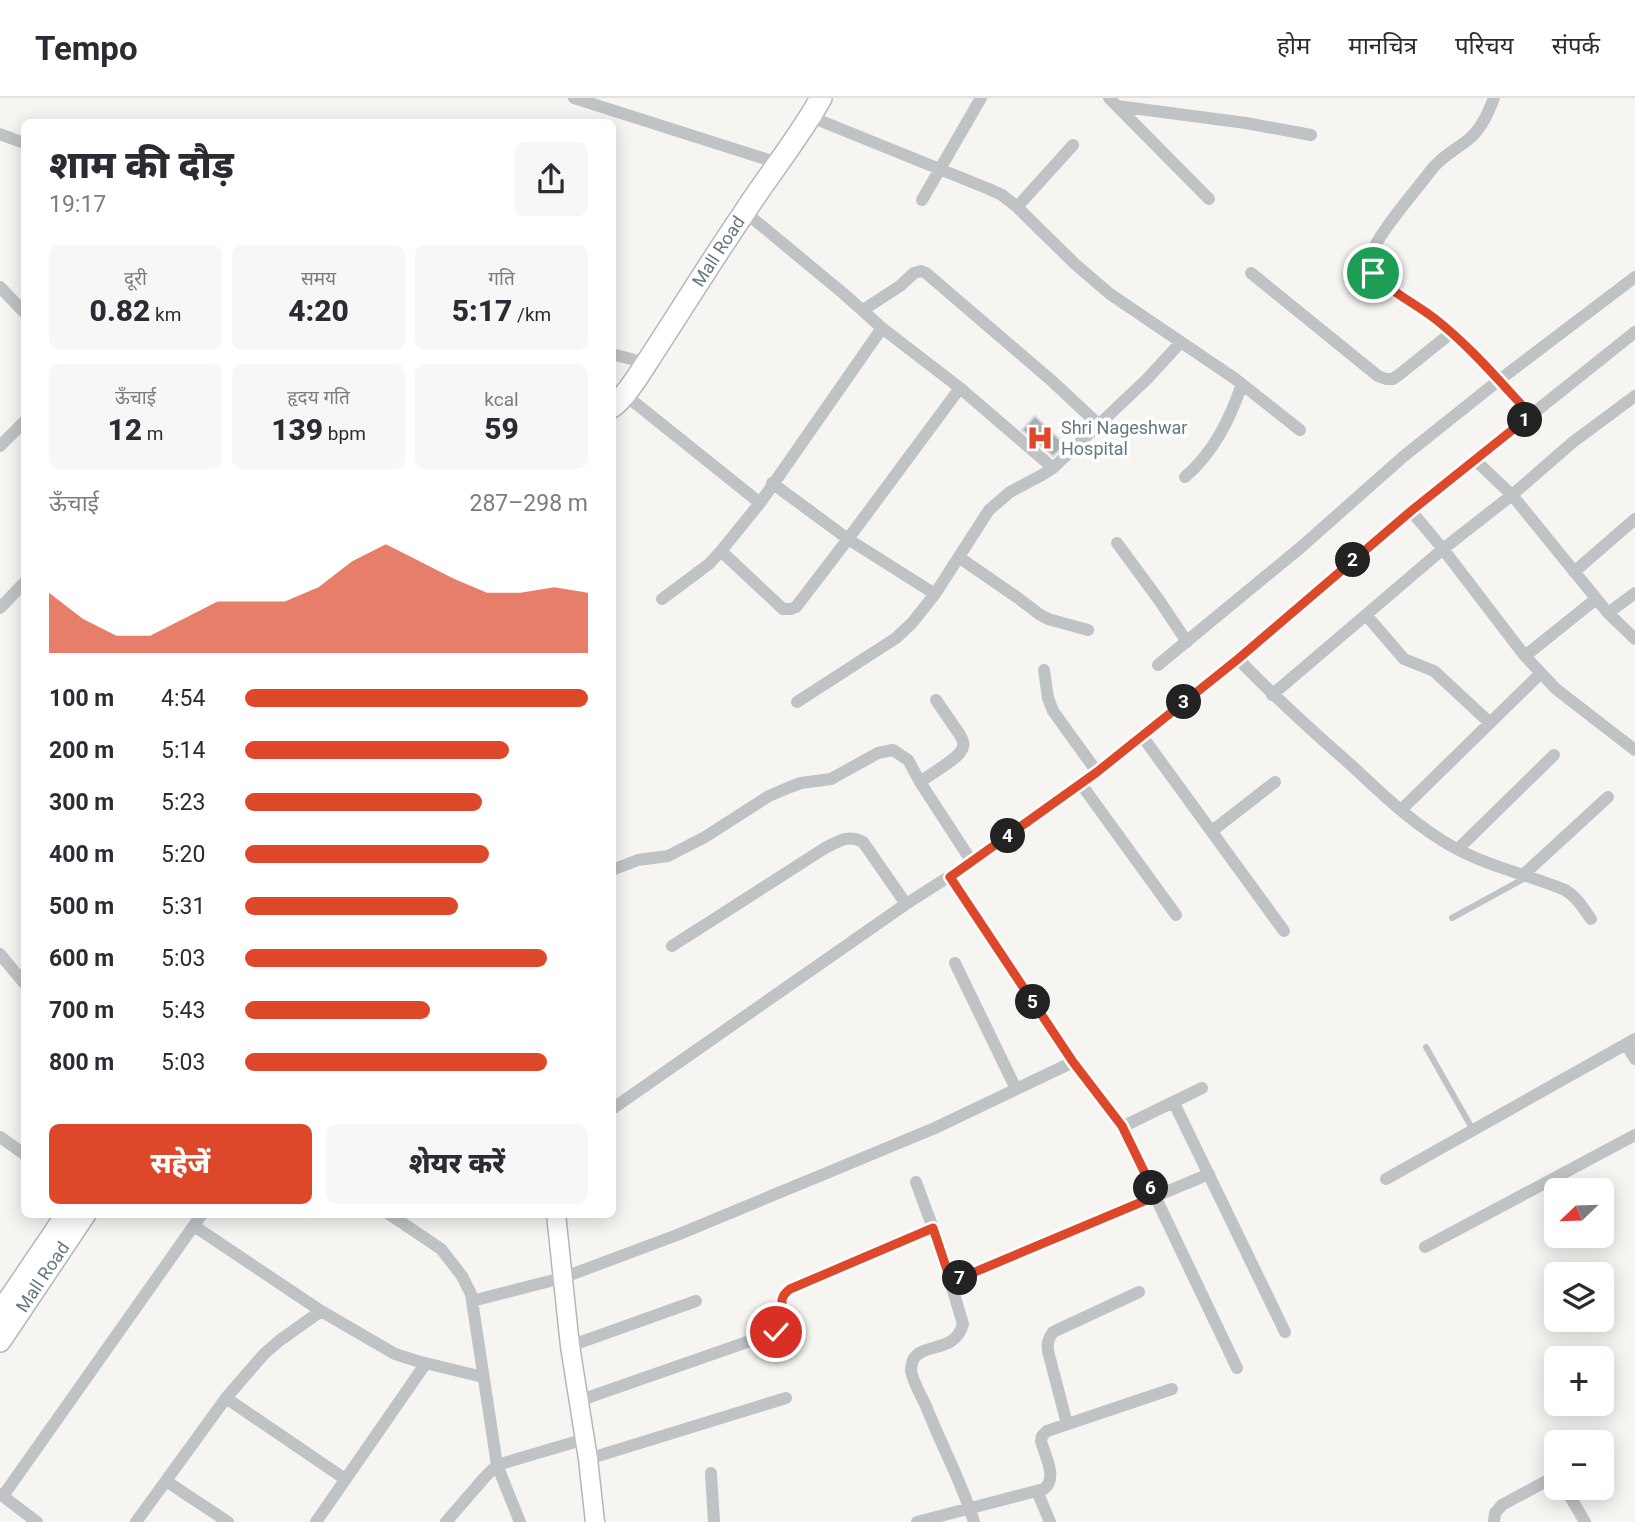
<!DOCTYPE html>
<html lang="hi">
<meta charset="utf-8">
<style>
:root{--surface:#fff;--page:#f7f7f7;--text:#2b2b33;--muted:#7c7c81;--line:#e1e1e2;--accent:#dd482b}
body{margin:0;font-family:Roboto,"Noto Sans Devanagari",sans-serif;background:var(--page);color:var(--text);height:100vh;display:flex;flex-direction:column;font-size:26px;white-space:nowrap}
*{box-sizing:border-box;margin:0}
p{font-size:23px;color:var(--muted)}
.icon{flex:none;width:38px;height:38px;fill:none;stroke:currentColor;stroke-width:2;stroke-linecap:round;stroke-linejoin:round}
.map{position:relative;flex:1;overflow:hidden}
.panel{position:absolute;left:21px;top:21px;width:595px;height:1099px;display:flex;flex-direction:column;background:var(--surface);border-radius:10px;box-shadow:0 4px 18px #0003}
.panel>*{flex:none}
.needle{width:46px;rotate:247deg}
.buttons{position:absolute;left:1544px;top:1080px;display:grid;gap:14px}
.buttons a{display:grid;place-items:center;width:70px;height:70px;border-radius:10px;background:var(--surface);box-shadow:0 4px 18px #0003;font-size:35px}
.pin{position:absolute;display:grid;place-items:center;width:60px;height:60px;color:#fff;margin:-30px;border:4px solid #fff;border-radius:50%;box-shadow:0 2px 7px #0007}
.km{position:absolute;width:35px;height:35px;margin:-18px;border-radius:50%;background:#222;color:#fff;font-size:19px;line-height:35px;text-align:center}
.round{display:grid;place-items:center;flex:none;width:74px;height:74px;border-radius:10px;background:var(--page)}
.overview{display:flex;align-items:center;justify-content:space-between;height:119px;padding:0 28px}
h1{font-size:38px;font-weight:800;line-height:52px}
.stats{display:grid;grid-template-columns:repeat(3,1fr);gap:10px;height:119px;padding:7px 28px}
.stats div{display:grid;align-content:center;border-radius:10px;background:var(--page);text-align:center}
.stats b{font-size:30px;font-weight:800}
.stats small{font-size:19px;font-weight:400}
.stats p{font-size:19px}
.chart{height:196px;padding:14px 28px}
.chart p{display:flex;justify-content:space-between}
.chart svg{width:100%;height:126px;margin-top:7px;fill:var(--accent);opacity:.7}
.cta{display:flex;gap:14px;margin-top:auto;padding:14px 28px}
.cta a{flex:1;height:80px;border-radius:10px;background:var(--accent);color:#fff;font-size:28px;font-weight:800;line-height:80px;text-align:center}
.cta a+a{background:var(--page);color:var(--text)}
ul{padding:0 28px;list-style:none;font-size:23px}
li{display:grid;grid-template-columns:112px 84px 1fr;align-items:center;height:52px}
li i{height:18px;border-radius:9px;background:var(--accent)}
header{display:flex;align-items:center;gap:42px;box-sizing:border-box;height:98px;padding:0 35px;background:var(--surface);border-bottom:2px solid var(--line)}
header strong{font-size:33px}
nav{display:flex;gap:38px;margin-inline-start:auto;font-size:24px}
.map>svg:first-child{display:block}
.building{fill:#a6afb3;stroke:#d7d7d5;stroke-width:2}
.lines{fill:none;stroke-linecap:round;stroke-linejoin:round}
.secondary-casing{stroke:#b1b7bb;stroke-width:21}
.primary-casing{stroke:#b2b7ba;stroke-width:24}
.service{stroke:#bfc3c6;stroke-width:6}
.minor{stroke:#bfc3c6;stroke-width:12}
.secondary{stroke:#fff;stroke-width:18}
.primary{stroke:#fff;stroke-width:21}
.route-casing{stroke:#fff;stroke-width:14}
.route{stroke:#dd482b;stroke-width:9}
.labels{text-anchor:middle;stroke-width:7;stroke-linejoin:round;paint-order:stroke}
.street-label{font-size:18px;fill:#667882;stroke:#fff}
.poi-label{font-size:18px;fill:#667882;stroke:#fff;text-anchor:start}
</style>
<header>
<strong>Tempo</strong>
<nav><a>होम</a><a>मानचित्र</a><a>परिचय</a><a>संपर्क</a></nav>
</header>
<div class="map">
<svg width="1635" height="1424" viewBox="0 0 1635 1424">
<rect width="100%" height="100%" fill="#f6f5f2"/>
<path class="building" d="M1035,318L1065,347L1053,358L1022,332Z"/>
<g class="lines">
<defs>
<path id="secondary" d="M556,1116L570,1248L588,1361L595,1424"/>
<g id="primary">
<path id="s1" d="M612,309C627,299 646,265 657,249C686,204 714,159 744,115C769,76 799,40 821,0"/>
<path d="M0,1215L67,1116"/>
<path id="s2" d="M0,1243L85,1116"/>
</g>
</defs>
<use href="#secondary" class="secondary-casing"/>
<use href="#primary" class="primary-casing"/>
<path class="service" d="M1452,820L1527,779
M1426,949L1473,1032"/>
<path class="minor" d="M574,0L778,65
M1109,0L1209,101
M1494,0C1488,15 1482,30 1469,41C1457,51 1442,58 1432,71C1418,90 1370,144 1369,164C1368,185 1417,207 1432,218C1468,245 1500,285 1531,317
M1117,8L1246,25L1311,37
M811,19L989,91L1002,97L1017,109L1075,166L1110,196L1234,280L1300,332
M0,36L24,45
M922,102L981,0
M1017,109L1073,47
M745,114L844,196L882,230L960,290L1053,370
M1251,175L1378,278L1386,281H1393L1400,276L1451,235
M0,189L24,214
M863,212L900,188L914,175L921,173L926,175L1052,283L1099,327
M612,256L646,265
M624,296L760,405
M0,348L24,324
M1475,362L1512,397L1608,515L1635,541
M1185,379C1214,354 1230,321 1242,286
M772,385L848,441L935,496
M1411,413L1443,451L1525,558L1556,591L1635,652
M1117,445L1159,502L1187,544
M721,453L783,511H791L796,509L848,441L960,290
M960,460L1018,500L1039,516L1048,521L1088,532
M1574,474L1635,421
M662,501L709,466L721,453L760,405L882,230
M0,510L24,485
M1608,515L1635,495
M1366,517L1404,561L1434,573L1490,625
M1525,558L1596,501
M1238,561C1274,598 1312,633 1351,667C1383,697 1416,729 1455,750C1490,769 1529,777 1565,792C1577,799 1583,810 1591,821
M1158,567L1300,450L1404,358L1498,283L1635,179
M1044,572L1048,600L1053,613L1097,674
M1272,597L1443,451L1512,397L1573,344L1635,298
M797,604L896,540L912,525L935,496L989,412L1010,394L1042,377L1053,370L1147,281L1181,244
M1142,638L1284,833
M920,684C929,677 956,662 961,653C965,648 963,642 960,637L936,602
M1081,686L1176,817
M1401,712L1541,575
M1212,733L1275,684
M1458,751L1554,657
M612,772L638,762L668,758L705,739L769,698L790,689L801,685L831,681L878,655L893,652L908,662L920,684L972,764
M1523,777L1608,699
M950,779L1073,964L1122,1029L1237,1270
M672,848L825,750C839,743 848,736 863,744L906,806
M0,856L24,885
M955,865L1016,991
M1626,946L1635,961
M1174,1005L1285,1234
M612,1011L906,806L972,764L1092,678L1238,561L1411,413L1635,234
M1122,1029L1202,990
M0,1039L24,1056
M1386,1081L1635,941
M916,1084L940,1149L963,1226C955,1256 922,1244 913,1262C912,1265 911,1269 911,1273C913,1284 921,1297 926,1308C941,1347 962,1384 974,1424
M389,1116L441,1151L462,1178L471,1196L497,1367L520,1424
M194,1128L321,1213L395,1256L417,1263L483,1279
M1425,1149L1635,1037
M951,1184L1209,1076
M472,1203L562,1180L677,1137L935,1030L1073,964
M321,1213L279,1243L264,1256L226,1300L345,1381
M570,1248L696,1203
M578,1303L776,1234C798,1218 769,1206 790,1191L934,1130
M1067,1326L1048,1253C1047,1245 1048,1241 1053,1234L1139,1194
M588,1361L786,1300
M711,1375L714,1424
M166,1383L228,1424
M1565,1390L1585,1424
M1037,1393L1050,1424
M0,1396L37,1424
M3,1398L202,1116
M136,1424L226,1300
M316,1424L426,1265
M446,1424L485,1379L497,1367L585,1341
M917,1424L1044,1391C1058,1380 1045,1358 1041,1343L1042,1338L1047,1333L1172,1291
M1494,1424L1495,1415L1502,1407L1550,1381H1556"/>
<use href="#secondary" class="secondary"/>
<use href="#primary" class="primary"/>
</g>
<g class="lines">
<defs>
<path id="route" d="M776,1234C798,1219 769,1206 790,1191L933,1130L951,1184L1156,1098L1122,1028L1073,964L950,779L1097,674L1238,561L1411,413L1531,317C1500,284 1470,248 1434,220C1413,204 1392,195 1373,175"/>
</defs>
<use href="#route" class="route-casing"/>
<use href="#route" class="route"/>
</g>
<defs>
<symbol id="hospital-bare" viewBox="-9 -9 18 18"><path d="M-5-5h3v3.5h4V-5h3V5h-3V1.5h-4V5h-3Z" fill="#dd482b" stroke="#fff" stroke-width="2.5" paint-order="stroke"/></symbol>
</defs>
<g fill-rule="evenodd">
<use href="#hospital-bare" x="1021" y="321" width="38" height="38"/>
</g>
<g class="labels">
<g class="street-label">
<text dy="6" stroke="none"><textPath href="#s1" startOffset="189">Mall Road</textPath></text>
<text dy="6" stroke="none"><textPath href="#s2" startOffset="77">Mall Road</textPath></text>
</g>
<g class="poi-label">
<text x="1061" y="336">Shri Nageshwar<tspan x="1061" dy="21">Hospital</tspan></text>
</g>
</g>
</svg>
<div class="buttons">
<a><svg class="needle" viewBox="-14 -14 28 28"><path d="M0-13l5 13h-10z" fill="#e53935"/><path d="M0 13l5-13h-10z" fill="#7c7c81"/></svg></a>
<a><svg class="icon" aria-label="layers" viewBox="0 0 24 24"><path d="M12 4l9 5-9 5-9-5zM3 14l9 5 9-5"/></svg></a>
<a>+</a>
<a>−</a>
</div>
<div class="pin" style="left:1373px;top:175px;background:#1e9e55"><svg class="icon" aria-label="arrive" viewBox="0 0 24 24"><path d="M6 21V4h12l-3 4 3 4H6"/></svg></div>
<div class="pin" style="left:776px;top:1234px;background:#d93025"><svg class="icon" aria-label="check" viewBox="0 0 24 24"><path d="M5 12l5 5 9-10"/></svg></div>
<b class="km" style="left:1525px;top:322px">1</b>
<b class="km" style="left:1353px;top:462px">2</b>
<b class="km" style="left:1184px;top:604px">3</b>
<b class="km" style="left:1008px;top:738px">4</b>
<b class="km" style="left:1033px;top:904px">5</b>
<b class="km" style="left:1151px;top:1090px">6</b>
<b class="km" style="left:960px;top:1180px">7</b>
<section class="panel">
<div class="overview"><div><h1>शाम की दौड़</h1><p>19:17</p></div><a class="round"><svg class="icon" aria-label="share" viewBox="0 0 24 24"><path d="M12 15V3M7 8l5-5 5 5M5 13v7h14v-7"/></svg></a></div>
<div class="stats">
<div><p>दूरी</p><b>0.82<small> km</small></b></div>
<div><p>समय</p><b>4:20</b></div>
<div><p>गति</p><b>5:17<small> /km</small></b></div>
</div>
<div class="stats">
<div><p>ऊँचाई</p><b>12<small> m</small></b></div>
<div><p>हृदय गति</p><b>139<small> bpm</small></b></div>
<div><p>kcal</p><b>59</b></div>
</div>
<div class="chart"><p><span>ऊँचाई</span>287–298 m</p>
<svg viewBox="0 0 160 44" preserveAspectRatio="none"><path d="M0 44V23L10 32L20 38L30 38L40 32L50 26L60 26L70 26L80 21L90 12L100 6L110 12L120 18L130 23L140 23L150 21L160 23V44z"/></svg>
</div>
<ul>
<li><b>100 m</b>4:54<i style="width:100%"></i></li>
<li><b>200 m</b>5:14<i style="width:77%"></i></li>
<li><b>300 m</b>5:23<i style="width:69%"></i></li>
<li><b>400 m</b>5:20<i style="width:71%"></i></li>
<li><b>500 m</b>5:31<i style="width:62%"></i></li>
<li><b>600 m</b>5:03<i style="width:88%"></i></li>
<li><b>700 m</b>5:43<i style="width:54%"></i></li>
<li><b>800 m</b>5:03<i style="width:88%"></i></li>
</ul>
<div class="cta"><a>सहेजें</a><a>शेयर करें</a></div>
</section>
</div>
